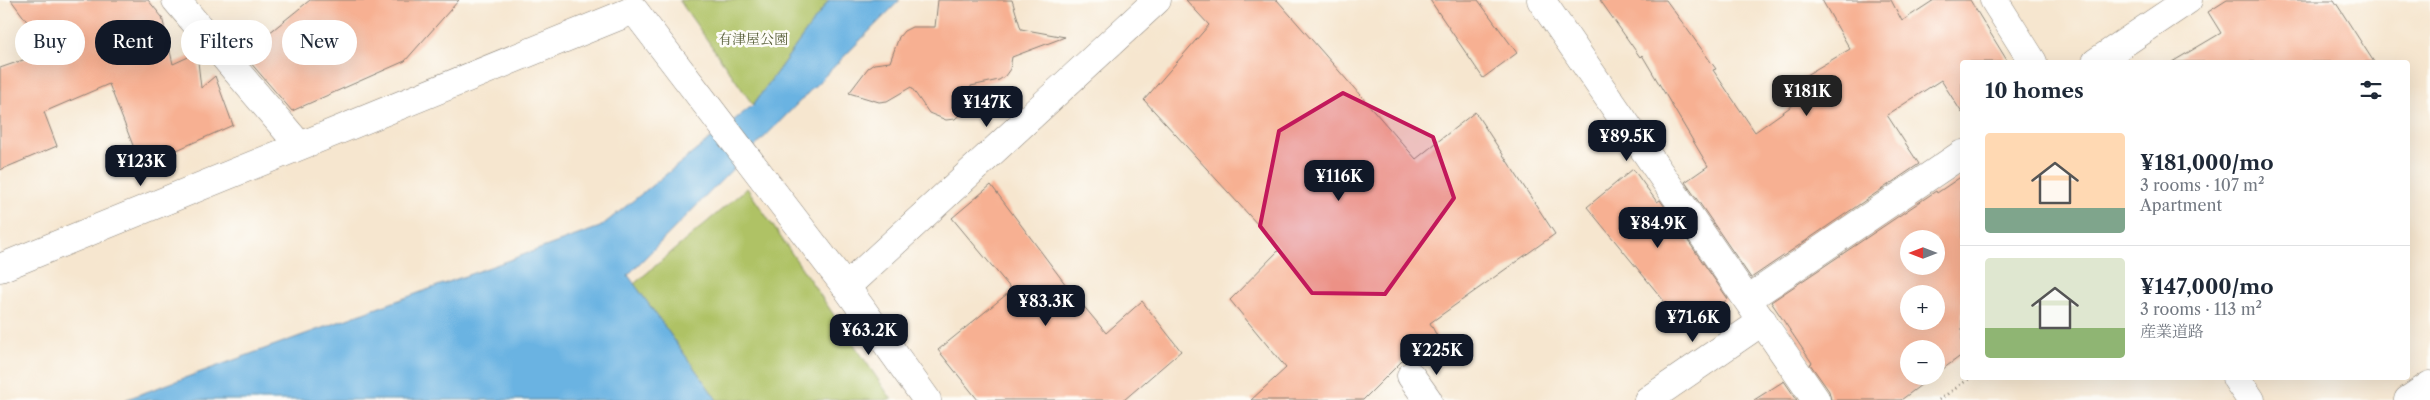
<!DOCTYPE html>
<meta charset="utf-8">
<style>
:root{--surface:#fff;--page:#f6f6f7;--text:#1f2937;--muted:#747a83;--line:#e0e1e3;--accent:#111827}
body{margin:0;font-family:"Libre Caslon Text","Noto Serif JP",serif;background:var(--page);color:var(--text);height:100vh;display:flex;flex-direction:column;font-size:19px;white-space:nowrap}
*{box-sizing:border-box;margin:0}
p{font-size:16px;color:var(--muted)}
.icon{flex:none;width:28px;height:28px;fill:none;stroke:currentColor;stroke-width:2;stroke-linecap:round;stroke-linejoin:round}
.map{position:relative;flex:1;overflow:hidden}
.panel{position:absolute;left:1960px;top:60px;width:450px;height:320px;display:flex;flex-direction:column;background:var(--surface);border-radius:5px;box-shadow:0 5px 20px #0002}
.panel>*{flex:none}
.guide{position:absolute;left:15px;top:20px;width:475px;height:45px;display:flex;gap:10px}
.needle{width:32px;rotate:270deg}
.buttons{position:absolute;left:1900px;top:230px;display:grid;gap:10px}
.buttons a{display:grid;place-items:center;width:45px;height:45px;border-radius:50%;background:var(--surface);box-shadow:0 5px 20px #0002;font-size:25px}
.price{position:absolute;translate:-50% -42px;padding:0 11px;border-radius:10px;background:var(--accent);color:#fff;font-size:16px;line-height:32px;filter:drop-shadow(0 1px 2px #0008)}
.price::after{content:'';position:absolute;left:50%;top:30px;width:15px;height:11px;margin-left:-8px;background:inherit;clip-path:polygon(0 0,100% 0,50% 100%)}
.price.active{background:#222;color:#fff}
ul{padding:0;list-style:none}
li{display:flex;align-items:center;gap:15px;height:125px;padding:0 25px}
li+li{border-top:1px solid var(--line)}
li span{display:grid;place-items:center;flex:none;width:140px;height:100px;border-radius:5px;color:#555}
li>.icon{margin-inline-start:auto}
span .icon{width:60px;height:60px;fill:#fffc;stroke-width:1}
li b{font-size:21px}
h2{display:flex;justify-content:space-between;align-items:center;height:60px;padding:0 25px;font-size:21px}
.chip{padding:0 18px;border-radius:22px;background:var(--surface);box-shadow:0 5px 20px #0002;font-size:18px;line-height:45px}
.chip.active{background:var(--accent);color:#fff}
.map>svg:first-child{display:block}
.green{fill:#afc265;stroke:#666f40}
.water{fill:#6ab3e2;stroke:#43687f}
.building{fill:#f7b092;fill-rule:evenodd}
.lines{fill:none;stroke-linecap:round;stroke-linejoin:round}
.minor-casing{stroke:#898176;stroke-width:29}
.tertiary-casing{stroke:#898176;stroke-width:29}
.path{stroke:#898176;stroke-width:3;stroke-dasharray:1 4;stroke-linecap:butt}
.minor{stroke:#fff;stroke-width:28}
.tertiary{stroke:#fff;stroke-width:28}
.marked{fill:#c2185b;fill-opacity:0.2;stroke:#c2185b;stroke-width:4;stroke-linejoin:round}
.labels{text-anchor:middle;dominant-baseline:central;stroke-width:5;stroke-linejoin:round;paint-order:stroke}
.park-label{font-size:14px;fill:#575e39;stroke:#fdfcf7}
</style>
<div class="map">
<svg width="2430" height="400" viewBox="0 0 2430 400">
<rect width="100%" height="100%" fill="#fdfcf7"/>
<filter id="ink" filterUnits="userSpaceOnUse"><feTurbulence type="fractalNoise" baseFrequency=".02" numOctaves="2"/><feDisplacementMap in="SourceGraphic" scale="10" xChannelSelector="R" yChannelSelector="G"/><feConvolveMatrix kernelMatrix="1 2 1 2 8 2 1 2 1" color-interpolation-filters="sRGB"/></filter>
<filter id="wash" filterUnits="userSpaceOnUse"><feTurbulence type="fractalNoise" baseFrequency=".0096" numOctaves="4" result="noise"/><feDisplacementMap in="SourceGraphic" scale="20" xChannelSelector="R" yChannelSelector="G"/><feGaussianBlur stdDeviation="1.12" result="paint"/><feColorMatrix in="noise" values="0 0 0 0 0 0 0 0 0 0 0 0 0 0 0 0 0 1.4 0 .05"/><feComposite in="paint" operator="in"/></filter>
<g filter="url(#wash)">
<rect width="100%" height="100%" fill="#f6e6cf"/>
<g class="green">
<path d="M679 0H829L753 105Z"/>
<path d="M747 188 892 400H717L634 284Z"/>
</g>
<path class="water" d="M829 0H900L628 275 717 400H124L600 227 753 105Z"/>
<g id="blocks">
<g class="building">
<path d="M11 0H148L162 17 173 64 197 53 201 88 215 76 233 125 141 166 109 84 44 112 57 146 0 170V68L49 51Z"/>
<path d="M310 0H459L405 61 292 111 243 54Z"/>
<path d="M938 0H1012L1021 29 1065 37 1012 57 1010 69 1005 76 999 80 971 86 969 106 955 119 946 120 929 113 911 87 887 101 879 102 849 93 868 68 874 64 890 62 899 37 904 31 912 27H935Z"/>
<path d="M1186 0H1277L1416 159 1475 112 1555 234 1430 323 1437 336 1403 360 1363 400H1251L1286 368 1230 300 1280 249 1144 100 1209 25Z"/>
<path d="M1430 0H1478L1517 53 1483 78Z"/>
<path d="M1600 0H1666L1716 69 1713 70 1755 132 1810 93 1801 78 1850 49 1822 0H1891L1902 21 1934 0H1970L2008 62H1962V113L1941 80 1887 115 1919 164 1751 278 1685 182 1708 166 1642 55 1640 57Z"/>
<path d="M2227 0H2334L2374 62H2172L2221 33 2208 12Z"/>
<path d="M1633 169 1657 202 1660 200 1728 299 1687 329 1587 207Z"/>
<path d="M1962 176V355L1936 374V349H1909V376H1933L1901 400H1831L1829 391 1810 364 1812 363 1771 302 1936 191 1937 193ZM1909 239H1936V266H1909ZM1909 294H1936V321H1909Z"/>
<path d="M991 185 1066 285 1106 333 1142 301 1181 351 1124 400H978L938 350 1012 290 952 218Z"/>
<path d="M1784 381 1797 400H1754Z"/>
</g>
</g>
</g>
<g filter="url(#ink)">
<use href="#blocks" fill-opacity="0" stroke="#898176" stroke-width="1"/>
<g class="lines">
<defs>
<g id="minor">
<path d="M176 0 299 145"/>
<path d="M1541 0 1816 400"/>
<path d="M1994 0 2033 62"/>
<path d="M2096 62 2188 0"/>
<path d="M846 287 1157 0"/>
<path d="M1748 299 1962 154"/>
<path d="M1411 376 1428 400"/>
<path d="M2236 378 2251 400"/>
<path d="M1648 400 1763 321"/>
</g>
<g id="tertiary">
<path d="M0 268 634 10 846 287 927 400"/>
<path d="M2408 400 2430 385"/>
</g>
</defs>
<use href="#minor" class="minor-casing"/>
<use href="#tertiary" class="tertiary-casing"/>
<path class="path" d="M1939 400 1970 378"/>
<use href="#minor" class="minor"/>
<use href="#tertiary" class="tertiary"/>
</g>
</g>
<path class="marked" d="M1343 93 1433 137 1454 198 1385 294 1312 293 1260 226 1279 131Z"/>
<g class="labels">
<g class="park-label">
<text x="753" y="39">有津屋公園</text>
</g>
</g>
</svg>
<div class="buttons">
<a><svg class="needle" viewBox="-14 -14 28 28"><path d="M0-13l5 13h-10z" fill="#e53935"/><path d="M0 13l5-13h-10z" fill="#747a83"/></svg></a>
<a>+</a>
<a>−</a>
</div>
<b class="price active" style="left:1807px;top:117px">¥181K</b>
<b class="price" style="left:987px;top:128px">¥147K</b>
<b class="price" style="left:1627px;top:162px">¥89.5K</b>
<b class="price" style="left:141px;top:187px">¥123K</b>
<b class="price" style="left:1339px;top:202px">¥116K</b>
<b class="price" style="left:1658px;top:249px">¥84.9K</b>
<b class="price" style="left:1046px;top:327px">¥83.3K</b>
<b class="price" style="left:1693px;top:343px">¥71.6K</b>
<b class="price" style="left:869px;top:356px">¥63.2K</b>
<b class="price" style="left:1437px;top:376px">¥225K</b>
<div class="guide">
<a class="chip">Buy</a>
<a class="chip active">Rent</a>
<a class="chip">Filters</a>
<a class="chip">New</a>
</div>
<section class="panel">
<h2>10 homes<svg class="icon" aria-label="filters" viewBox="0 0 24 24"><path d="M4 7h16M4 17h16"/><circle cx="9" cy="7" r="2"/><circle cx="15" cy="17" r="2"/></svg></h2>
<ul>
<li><span style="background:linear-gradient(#ffd9b3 75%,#7fa58c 0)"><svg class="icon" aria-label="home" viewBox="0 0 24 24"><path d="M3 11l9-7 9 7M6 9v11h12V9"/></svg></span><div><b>¥181,000/mo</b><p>3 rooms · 107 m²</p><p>Apartment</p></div></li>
<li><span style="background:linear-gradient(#dfe7d0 70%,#8fb573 0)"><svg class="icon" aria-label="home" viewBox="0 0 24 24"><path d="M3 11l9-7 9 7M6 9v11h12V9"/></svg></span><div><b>¥147,000/mo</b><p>3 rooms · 113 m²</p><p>産業道路</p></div></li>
</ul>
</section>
</div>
